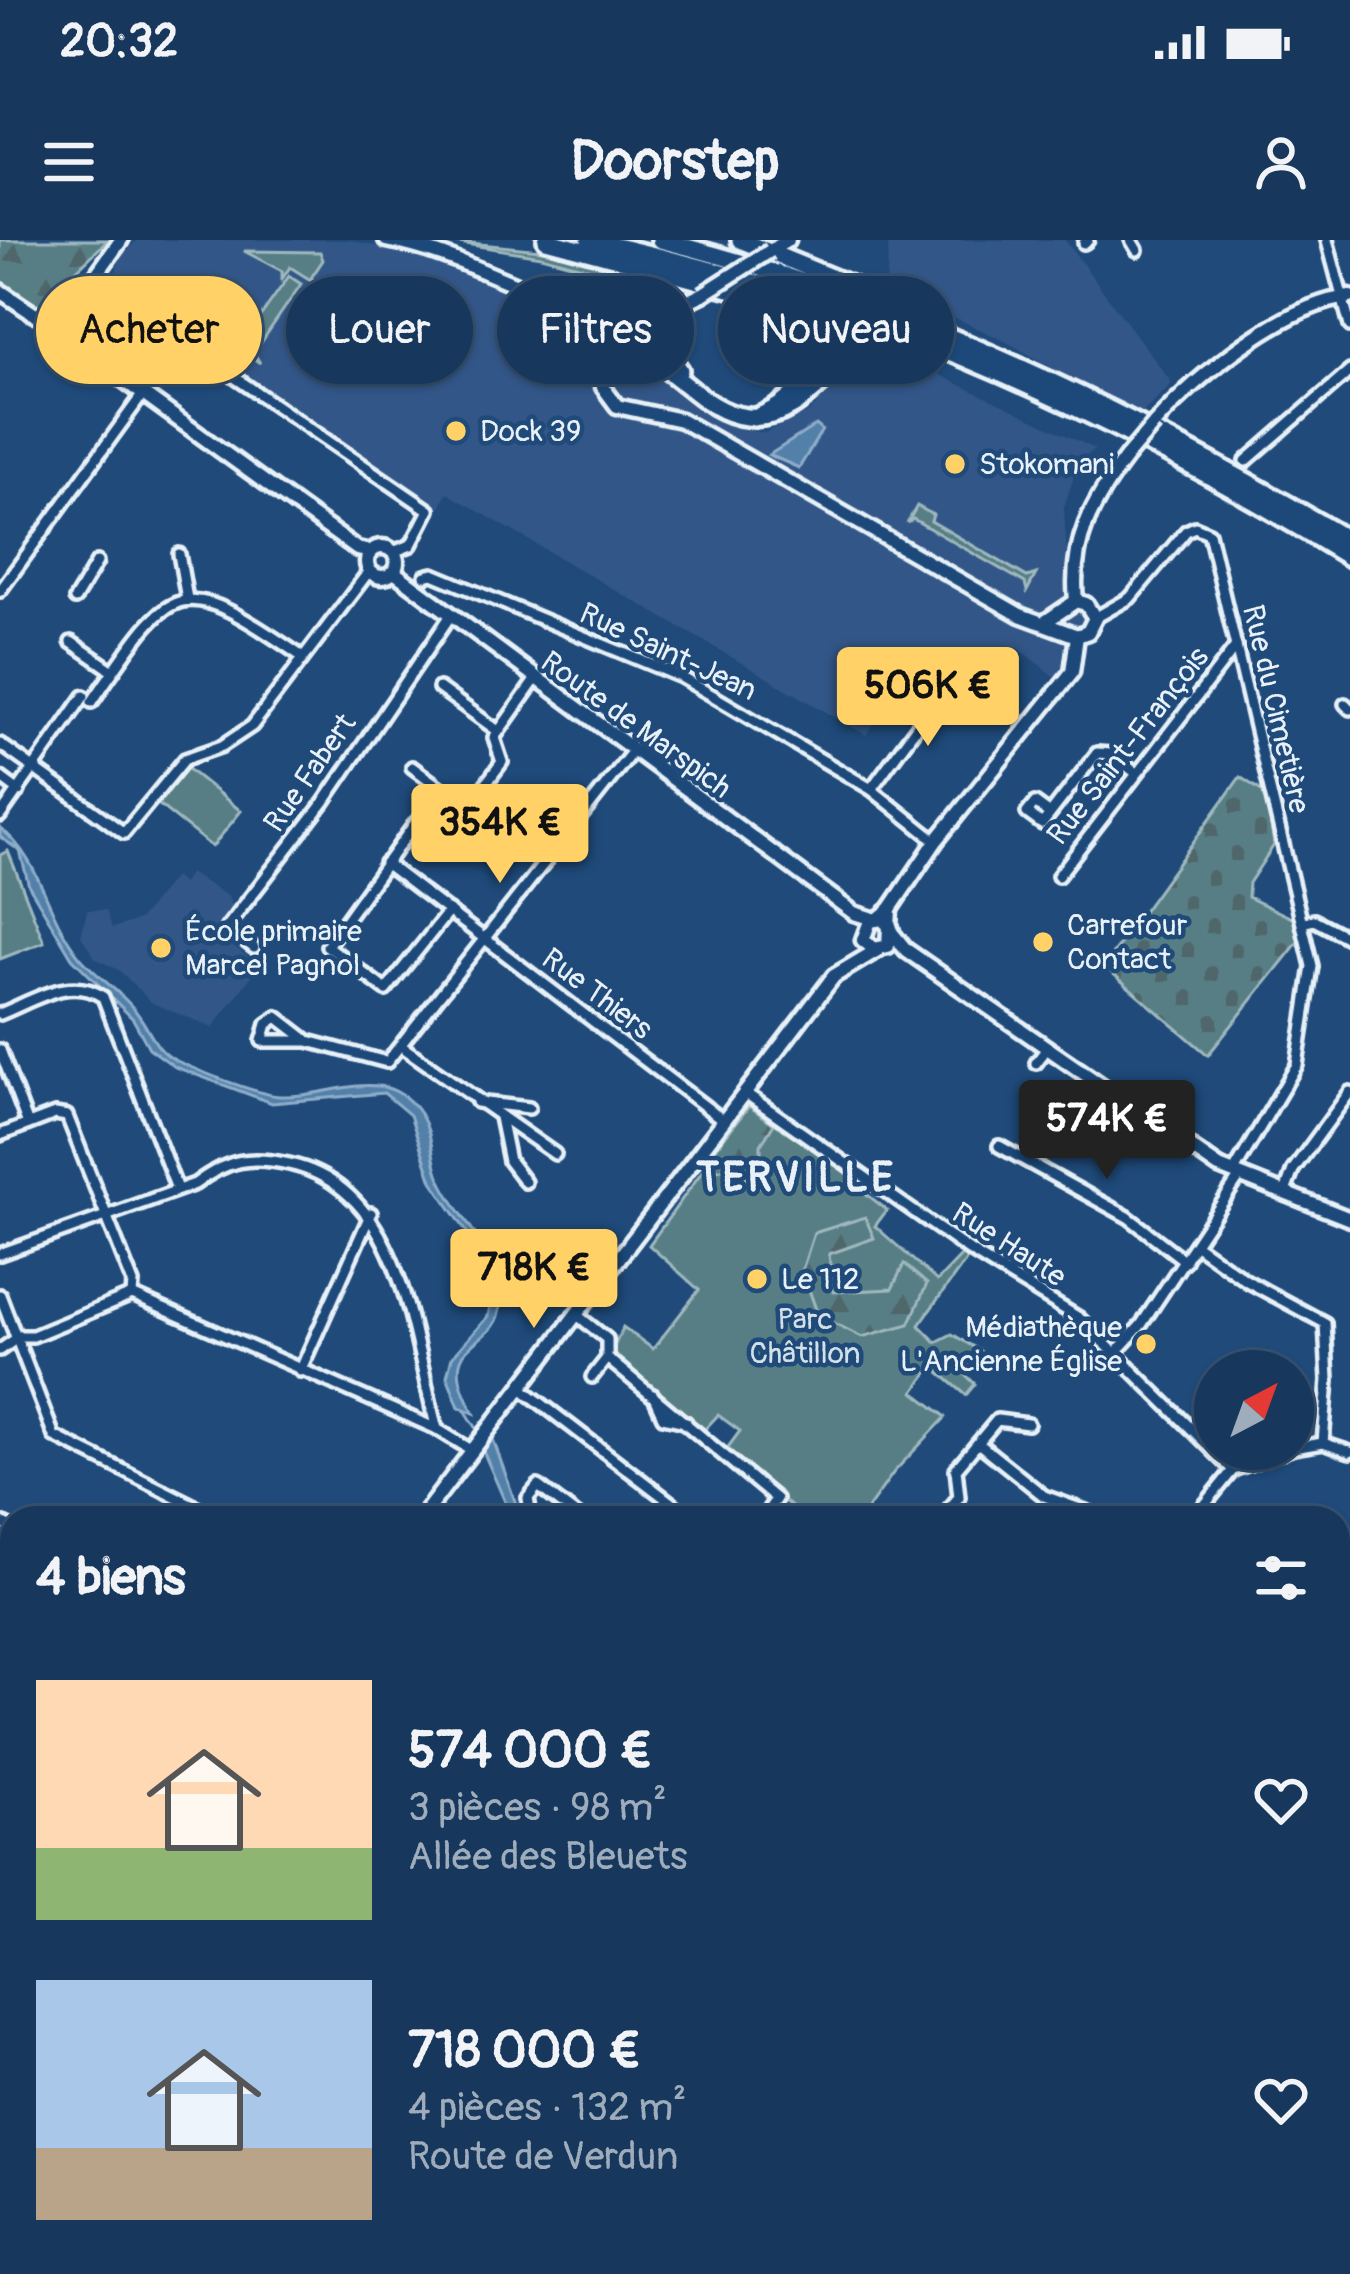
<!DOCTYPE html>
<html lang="fr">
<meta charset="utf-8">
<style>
:root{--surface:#17385c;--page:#203f62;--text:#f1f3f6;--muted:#9eacbb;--line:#365272;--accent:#ffd166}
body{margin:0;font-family:Pangolin,sans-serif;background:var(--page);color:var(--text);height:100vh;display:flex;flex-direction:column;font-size:45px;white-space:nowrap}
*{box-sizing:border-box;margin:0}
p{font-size:39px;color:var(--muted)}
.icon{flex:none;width:66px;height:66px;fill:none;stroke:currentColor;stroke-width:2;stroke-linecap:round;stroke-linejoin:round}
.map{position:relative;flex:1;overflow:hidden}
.panel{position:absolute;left:0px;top:1266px;width:1350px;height:768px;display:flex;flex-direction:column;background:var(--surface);border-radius:36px 36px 0 0;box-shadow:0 3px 9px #0004,0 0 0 3px var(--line)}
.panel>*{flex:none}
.hud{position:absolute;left:36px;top:36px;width:1278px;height:108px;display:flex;gap:24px}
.needle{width:78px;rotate:41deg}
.fabs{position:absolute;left:1194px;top:1110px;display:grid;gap:24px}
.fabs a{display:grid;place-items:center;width:120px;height:120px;border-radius:50%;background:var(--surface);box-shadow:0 3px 9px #0004,0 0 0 3px var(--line);font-size:60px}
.price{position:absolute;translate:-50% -102px;padding:0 27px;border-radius:12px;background:var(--accent);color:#111;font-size:39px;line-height:78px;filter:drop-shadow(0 3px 6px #0008)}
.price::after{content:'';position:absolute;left:50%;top:72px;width:36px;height:27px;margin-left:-18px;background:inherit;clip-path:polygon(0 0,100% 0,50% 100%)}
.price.selected{background:#222;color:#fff}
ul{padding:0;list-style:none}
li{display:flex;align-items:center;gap:36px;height:300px;padding:0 36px}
li span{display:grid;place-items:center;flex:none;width:336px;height:240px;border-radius:0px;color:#555}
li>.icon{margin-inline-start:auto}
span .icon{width:144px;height:144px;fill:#fffc;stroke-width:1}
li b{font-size:51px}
h2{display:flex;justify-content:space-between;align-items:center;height:144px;padding:0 36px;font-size:51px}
.chip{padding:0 42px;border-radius:54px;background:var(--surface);box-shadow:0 3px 9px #0004,0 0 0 3px var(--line);font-size:42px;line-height:108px}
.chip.selected{background:var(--accent);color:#111}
.status{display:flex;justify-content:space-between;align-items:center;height:84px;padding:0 60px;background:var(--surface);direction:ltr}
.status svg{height:33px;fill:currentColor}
header{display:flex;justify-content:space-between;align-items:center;height:156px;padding:0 36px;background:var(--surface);font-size:54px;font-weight:700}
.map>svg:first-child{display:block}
.built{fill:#305787}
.green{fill:#567e84;stroke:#9fb8be;stroke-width:3}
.forest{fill:url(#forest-firs);stroke:#9fb8be;stroke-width:3}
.cemetery{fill:url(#cemetery-stones);stroke:#9fb8be;stroke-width:3}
.water{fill:#5280a9;stroke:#8eadc9;stroke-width:3}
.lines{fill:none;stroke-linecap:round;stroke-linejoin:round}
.stream{stroke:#8eadc9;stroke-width:3}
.street-casing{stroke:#e8f1f8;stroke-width:18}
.secondary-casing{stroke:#e8f1f8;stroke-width:21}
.highway-casing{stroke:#e8f1f8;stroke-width:24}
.street{stroke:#1f4a7a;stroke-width:9}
.secondary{stroke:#1f4a7a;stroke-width:12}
.highway{stroke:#1f4a7a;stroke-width:15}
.secondary-bridge-casing{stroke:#e8f1f8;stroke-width:21;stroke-linecap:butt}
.secondary-bridge{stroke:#1f4a7a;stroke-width:12}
.poi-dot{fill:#ffd166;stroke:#1f4a7a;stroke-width:4.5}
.labels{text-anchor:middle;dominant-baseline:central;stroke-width:9;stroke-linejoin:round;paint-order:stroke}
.poi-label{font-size:30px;fill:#e8f1f8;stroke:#1f4a7a;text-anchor:start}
.street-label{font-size:30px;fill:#e8f1f8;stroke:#1f4a7a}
.park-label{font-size:30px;fill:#d2e0e7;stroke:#1f4a7a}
.district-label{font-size:42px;font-weight:bold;letter-spacing:3px;fill:#e8f1f8;stroke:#1f4a7a}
</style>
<div class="status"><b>20:32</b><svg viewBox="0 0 49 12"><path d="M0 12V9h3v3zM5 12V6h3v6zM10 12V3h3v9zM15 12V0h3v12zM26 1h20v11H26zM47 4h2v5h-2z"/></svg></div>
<header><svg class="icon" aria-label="menu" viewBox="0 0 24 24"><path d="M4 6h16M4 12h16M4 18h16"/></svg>Doorstep<svg class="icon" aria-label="person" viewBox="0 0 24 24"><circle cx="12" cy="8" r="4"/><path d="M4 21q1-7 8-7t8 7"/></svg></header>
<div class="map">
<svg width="1350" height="2034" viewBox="0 0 1350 2034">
<defs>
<pattern id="forest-firs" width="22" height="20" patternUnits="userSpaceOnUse" patternTransform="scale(3)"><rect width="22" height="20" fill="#567e84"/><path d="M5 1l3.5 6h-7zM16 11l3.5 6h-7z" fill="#4f666a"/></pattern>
<pattern id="cemetery-stones" width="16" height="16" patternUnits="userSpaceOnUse" patternTransform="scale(3)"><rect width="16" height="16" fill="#567e84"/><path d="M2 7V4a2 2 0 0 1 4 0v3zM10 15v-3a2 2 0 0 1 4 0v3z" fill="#4f666a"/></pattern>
</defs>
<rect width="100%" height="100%" fill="#1f4a7a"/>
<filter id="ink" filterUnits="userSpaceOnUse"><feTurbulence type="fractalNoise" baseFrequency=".00833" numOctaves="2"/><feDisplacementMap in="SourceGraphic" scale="24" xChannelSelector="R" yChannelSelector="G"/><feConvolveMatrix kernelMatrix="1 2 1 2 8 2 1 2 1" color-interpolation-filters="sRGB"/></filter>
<g filter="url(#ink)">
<g class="built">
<path d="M137 0H351L464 27 595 83 602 93 605 122 618 132 656 129 717 182 764 193 809 172 858 124 885 109 1095 209 1078 224 1064 267 1067 318 1087 379 1073 418 1056 438 1018 408 983 450 961 434 954 443 921 419 866 495 447 253 439 270 209 111 177 107 147 144 92 104 121 73 111 44 121 17Z"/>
<path d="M889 0H1065L1172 143 1139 176 1005 101 886 46Z"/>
<path d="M189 633 228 656 232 668 222 697 259 726 213 788 152 763 120 731 95 718 81 696 87 670H106L112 688 139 680 174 637 183 644Z"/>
<path d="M1350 1432V1580L1338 1568V1444Z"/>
</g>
<g class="green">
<path d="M440 0 551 11 683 45 676 52 541 16Z"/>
<path d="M244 11 320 12 323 20 311 38 333 54 290 27 282 39V31Z"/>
<path d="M289 36 301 44 254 113 260 123 238 108Z"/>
<path d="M789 63 830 77 858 98 819 135 815 134C821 104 811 84 789 63Z"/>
<path d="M917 266 933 275 931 281 1027 337 1036 334 1027 351 1025 343 913 279 907 283Z"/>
<path d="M187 528 241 571 212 607 158 564Z"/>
<path d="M8 611 44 702 0 719V615Z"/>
<path d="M749 866 863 943 860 949 887 970 875 986 937 1041 962 1015 967 1019 919 1085 936 1102 952 1094 980 1111 964 1133 975 1144 966 1155 932 1126 914 1152 946 1177 894 1232 861 1278H806L723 1214 740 1191 718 1175 705 1189 619 1125 613 1109 623 1087 653 1109 699 1050 649 1005Z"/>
</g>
<g class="forest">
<path d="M0 0H108L39 66 0 42Z"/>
<path d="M749 866 774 884 761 905V947L731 927 717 930 705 922Z"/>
<path d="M865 977 874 998 829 1014 833 1052 892 1049 904 1024 927 1044 909 1084 862 1097 818 1075 802 1030 814 993Z"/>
<path d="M12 1841V2022H1323L1311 2034H0V1858Z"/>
<path d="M1338 1845 1350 1855V1995L1338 2007Z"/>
</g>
<path class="cemetery" d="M1240 537 1266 554 1274 605 1249 643 1248 657 1294 679 1302 697 1208 815 1104 726Z"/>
<g class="water">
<path d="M816 185 822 190 799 228 769 215Z"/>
<path d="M0 588C41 619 46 675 79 716 96 737 121 751 137 773 151 791 154 810 177 821 198 831 259 855 280 856 332 859 385 820 421 875 433 894 431 916 439 936 457 979 502 1012 500 1065 498 1112 430 1094 474 1173L459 1167 447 1136 452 1117 488 1076 492 1056 475 1004 432 941 410 875 384 853 272 863 175 827 149 808 133 779 72 718 29 646 20 611 0 597Z"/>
<path d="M493 1199 521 1278H512L483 1211Z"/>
</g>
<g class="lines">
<path class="stream" d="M465 1170 479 1192"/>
<defs>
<g id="street">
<path d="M1131 0 1137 10"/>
<path d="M1327 0 1350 86"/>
<path d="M1084 3 1088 0"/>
<path d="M178 111 205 117 429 270 411 305 393 312"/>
<path d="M1246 221 1350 131"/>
<path d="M179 314 187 359"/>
<path d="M425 336 433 334 681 437 871 549 936 601"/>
<path d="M0 351 143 154"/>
<path d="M75 359 97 322"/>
<path d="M1095 378 1130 358 1186 291 1195 287 1209 293 1312 726 1297 825 1233 933"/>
<path d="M71 402 113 431"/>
<path d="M439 448 498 491"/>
<path d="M92 462C174 343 175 329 301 416"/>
<path d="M1345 464 1350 469"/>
<path d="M0 504 124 593 185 519 222 506 252 486 370 330"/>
<path d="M412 527 492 586"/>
<path d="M0 537 19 551"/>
<path d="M871 549 949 443"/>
<path d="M468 568 502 522 494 498 535 440"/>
<path d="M1050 574 1035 563 1027 573 1042 584 1050 574 1097 513 1111 514 1136 533"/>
<path d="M0 576 84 456"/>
<path d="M416 582 327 706 386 750 449 671"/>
<path d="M385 623 723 880"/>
<path d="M1058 636 1236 406"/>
<path d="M1305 682 1314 680 1350 699"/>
<path d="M254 708 227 687 324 562 449 378"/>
<path d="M0 774C35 760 70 735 103 757L177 949"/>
<path d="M308 801 277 777 267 784 262 801H308L387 822 632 512"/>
<path d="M404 808 555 914"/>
<path d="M0 810 28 884"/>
<path d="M1036 823 1048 807"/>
<path d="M744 852 970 1011 1079 1078 1233 1230"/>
<path d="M477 862 529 868"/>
<path d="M500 877 509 921 525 942"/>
<path d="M0 895 55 874 67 876 133 1043 132 1055"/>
<path d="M999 906 1128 977 1185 1021"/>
<path d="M1285 952 1293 930 1350 852"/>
<path d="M1196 1005 1247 1041 1325 1083 1328 1140 1323 1203"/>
<path d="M0 1014 195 944C227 920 249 915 289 924 403 949 411 1094 437 1189"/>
<path d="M0 1055 54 1196 219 1278"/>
<path d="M132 1055 437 1189 473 1211"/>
<path d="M577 1075 607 1099V1118"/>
<path d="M20 1096H33L132 1055"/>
<path d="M0 1110 20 1096"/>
<path d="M1116 1112 1141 1085 1240 936"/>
<path d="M300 1131 371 973"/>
<path d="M592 1137 607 1118 776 1259 769 1269"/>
<path d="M521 1148 691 1278"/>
<path d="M653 1155 663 1177 686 1182"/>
<path d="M978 1203 1044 1256 1105 1278"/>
<path d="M1293 1208 1323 1203 1350 1212"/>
<path d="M531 1278 528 1258 538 1246 580 1278"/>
<path d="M941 1278 959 1257 956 1229 997 1180 1028 1184"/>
<path d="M1194 1278 1233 1230 1291 1209"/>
<path d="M0 1282 12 1288"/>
<path d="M0 1355 12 1363"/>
<path d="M1338 1761 1350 1750"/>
<path d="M1338 1782 1350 1788"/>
</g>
<g id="secondary">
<path d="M386 0C500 19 590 113 703 54"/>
<path d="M770 11 788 0"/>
<path d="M0 51 34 74 75 82"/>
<path d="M83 54 106 59 110 71 102 87 81 88 72 69 121 0"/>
<path d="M589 75 612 100"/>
<path d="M86 90 102 123 114 133 357 309 371 312"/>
<path d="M614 106 603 147 617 166 681 180 1020 375 1077 396"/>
<path d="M604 141 657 106 659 89 645 72"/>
<path d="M1154 184C1196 137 1286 63 1350 57"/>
<circle cx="382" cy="322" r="15"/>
<path d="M394 332 854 673 873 679"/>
<path d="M1076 361C1070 302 1092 262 1127 216"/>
<path d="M1076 361 1086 364 1095 378 1088 392 1077 396"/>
<path d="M1045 382 1076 361"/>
<path d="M890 669 888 706 874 709 863 700 870 681 882 679 891 688"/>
<path d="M878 679 890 669 936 601 1072 432 1077 396"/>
<path d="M893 694 906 710 1219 927 1350 979"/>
<path d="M421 1278 834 736 879 709"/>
<path d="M0 1602 12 1613"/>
<path d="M0 1784 12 1768"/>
</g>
<g id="highway">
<path d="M546 0 744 53 785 71 808 101C811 144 792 163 754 178"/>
<path d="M589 0C859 57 1115 173 1350 318"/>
<path d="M660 0C904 61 1134 172 1350 301"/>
<path d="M740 0 887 60"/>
<path d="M659 100 680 130"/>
<path d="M644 117C681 132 705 173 747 177 821 185 838 80 913 106"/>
</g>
</defs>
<use href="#street" class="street-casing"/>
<use href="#secondary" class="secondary-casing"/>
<use href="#highway" class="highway-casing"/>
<use href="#street" class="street"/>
<use href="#secondary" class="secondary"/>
<use href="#highway" class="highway"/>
<defs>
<g id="secondary-bridge">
<path d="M703 54 770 11"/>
<path d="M1127 216 1154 184"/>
</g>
</defs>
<use href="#secondary-bridge" class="secondary-bridge-casing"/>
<use href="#secondary-bridge" class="secondary-bridge"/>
</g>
</g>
<g class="poi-dot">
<circle cx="456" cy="191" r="12"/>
<circle cx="955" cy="224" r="12"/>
<circle cx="1043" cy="702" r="12"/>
<circle cx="161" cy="708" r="12"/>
<circle cx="757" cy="1039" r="12"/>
<circle cx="1146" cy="1104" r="12"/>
</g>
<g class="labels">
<g class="poi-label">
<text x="480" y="191">Dock 39</text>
<text x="979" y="224">Stokomani</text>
<text x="1067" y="685">Carrefour<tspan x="1067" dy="34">Contact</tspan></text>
<text x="185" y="691">École primaire<tspan x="185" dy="34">Marcel Pagnol</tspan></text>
<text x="781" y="1039">Le 112</text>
<text x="1122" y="1087" text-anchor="end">Médiathèque<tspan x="1122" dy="34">L'Ancienne Église</tspan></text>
</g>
<g class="street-label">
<text transform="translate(668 412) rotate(25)">Rue Saint-Jean</text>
<text transform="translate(1276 469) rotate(77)">Rue du Cimetière</text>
<text transform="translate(636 485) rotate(36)">Route de Marspich</text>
<text transform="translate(1128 506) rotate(-52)">Rue Saint-François</text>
<text transform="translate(310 533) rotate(-55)">Rue Fabert</text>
<text transform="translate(597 754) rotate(37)">Rue Thiers</text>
<text transform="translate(1009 1005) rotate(33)">Rue Haute</text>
</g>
<g class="park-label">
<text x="805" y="1079">Parc<tspan x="805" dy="34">Châtillon</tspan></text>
</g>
<g class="district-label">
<text x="796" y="938">TERVILLE</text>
</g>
</g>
</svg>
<div class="fabs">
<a><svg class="needle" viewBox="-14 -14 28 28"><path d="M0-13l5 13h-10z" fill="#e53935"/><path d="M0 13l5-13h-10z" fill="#9eacbb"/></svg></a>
</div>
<b class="price" style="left:928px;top:509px">506K €</b>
<b class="price" style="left:500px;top:646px">354K €</b>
<b class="price selected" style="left:1107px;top:942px">574K €</b>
<b class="price" style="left:534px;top:1091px">718K €</b>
<div class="hud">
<a class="chip selected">Acheter</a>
<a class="chip">Louer</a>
<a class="chip">Filtres</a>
<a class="chip">Nouveau</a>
</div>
<section class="panel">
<h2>4 biens<svg class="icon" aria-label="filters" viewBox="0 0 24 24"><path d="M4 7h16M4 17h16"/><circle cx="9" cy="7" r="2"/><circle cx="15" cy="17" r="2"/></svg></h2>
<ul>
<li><span style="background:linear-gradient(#ffd9b3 70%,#8fb573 0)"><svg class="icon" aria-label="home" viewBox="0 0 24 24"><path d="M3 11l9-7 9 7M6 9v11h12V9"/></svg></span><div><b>574 000 €</b><p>3 pièces · 98 m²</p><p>Allée des Bleuets</p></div><svg class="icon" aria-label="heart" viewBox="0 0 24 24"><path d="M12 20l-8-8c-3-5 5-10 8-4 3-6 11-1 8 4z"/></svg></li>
<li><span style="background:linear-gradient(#a9c7e8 70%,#b9a48a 0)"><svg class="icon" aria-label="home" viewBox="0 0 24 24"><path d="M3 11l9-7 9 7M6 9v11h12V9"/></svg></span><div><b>718 000 €</b><p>4 pièces · 132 m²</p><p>Route de Verdun</p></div><svg class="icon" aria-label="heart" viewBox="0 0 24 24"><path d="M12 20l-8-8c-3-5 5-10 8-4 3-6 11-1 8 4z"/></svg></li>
</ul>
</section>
</div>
